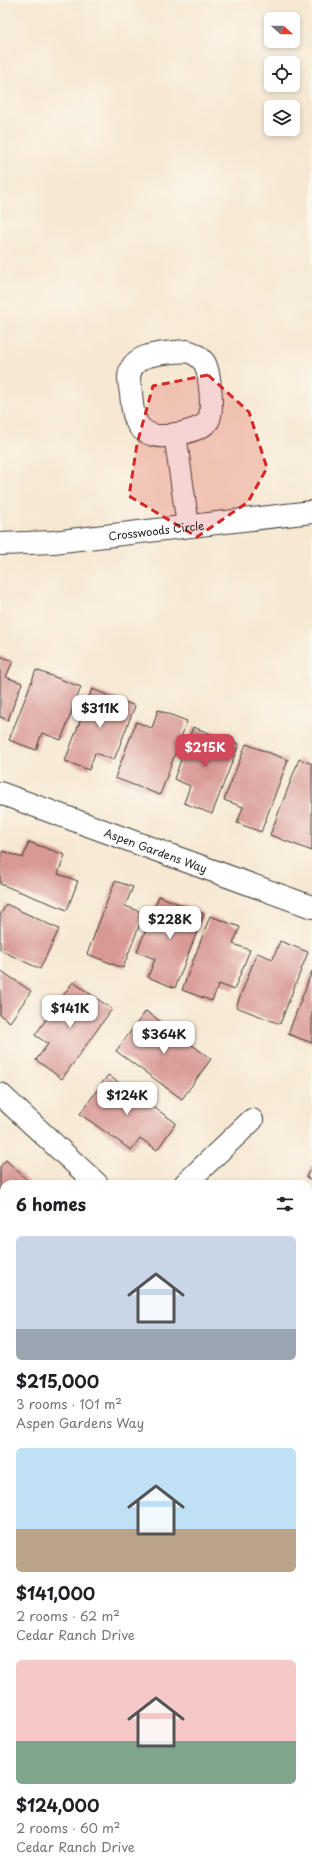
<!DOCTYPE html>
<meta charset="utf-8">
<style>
:root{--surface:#fff;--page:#f2f2f2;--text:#202124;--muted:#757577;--accent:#d1495b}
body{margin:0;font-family:"Playpen Sans",sans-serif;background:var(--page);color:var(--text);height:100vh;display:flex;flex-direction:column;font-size:15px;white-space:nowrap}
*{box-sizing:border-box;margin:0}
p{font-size:13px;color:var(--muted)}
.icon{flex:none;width:22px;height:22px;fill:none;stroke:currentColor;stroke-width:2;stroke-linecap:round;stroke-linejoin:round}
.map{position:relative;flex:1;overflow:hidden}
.sheet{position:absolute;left:0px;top:1180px;width:312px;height:692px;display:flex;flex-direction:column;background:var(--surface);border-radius:12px 12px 0 0;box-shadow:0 2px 6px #0003}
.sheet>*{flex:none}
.needle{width:26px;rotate:111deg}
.fabs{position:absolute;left:264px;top:12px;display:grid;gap:8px}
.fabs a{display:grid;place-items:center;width:36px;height:36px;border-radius:6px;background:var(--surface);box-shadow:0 2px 6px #0003;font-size:20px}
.price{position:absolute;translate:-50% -34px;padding:0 9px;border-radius:8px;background:#fff;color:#222;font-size:13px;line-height:26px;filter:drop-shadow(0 1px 2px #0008)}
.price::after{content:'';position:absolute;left:50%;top:24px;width:12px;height:9px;margin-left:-6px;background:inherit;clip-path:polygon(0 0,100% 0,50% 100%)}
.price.active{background:var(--accent);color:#fff}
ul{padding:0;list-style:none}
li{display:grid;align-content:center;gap:8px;height:212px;padding:0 16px}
li span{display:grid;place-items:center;height:124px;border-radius:6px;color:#555}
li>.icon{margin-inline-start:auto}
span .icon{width:72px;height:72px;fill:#fffc;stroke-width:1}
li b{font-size:17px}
h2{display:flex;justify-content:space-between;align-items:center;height:48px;padding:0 16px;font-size:17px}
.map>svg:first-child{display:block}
.building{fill:#d89894}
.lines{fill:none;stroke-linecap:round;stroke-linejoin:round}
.minor-casing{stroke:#3d3b37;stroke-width:24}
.minor{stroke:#fff;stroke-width:22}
.marked{fill:#d62828;fill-opacity:0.2;stroke:#d62828;stroke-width:3;stroke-dasharray:8 5;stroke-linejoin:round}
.labels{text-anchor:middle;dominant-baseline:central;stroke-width:3;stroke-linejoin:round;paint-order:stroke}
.street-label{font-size:11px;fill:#1c1c1c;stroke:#fbf7ec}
</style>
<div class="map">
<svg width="312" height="1872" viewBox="0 0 312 1872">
<rect width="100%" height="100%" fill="#fbf7ec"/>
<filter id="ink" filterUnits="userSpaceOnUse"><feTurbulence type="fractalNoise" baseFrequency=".025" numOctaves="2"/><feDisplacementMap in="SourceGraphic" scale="8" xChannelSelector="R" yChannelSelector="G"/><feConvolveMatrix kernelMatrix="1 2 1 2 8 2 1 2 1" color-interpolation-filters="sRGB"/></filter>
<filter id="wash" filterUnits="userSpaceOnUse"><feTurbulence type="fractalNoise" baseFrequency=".012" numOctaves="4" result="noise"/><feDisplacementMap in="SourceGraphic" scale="16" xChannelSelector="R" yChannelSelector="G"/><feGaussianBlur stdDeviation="0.9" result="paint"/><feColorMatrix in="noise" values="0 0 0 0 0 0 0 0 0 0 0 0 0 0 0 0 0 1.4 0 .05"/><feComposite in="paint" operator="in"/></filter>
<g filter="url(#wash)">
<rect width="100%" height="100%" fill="#f6e8d2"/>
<g id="blocks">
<g class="building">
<path d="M0 656 13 661 6 677 22 683 8 720 0 717Z"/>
<path d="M36 670 81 687 61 740 42 733 36 750 9 740Z"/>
<path d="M92 689 135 706 114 760 95 753 89 770 65 761Z"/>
<path d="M158 710 187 721 160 795 115 778 136 722 152 728Z"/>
<path d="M193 727 239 744 212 814 184 803 190 786 174 779Z"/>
<path d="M246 744 288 760 261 832 237 823 243 807 224 800Z"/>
<path d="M299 759 312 764V851L270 835Z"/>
<path d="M29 842 65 855 58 874 78 881 67 910 0 884V859L3 851 23 858Z"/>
<path d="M115 881 133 887 125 906 144 913 123 968 87 954Z"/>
<path d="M159 896 204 914 175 988 148 977 155 959 137 952Z"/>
<path d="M6 904 59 929 40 969 0 950V916Z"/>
<path d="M210 916 240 927 233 944 250 950 234 990 219 984 212 1001 182 990Z"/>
<path d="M280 941 308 952 280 1024 236 1007 257 953 273 959Z"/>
<path d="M0 970 31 991 10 1022 0 1015Z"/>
<path d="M312 971V1043L288 1034Z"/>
<path d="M73 982 112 1009 62 1079 36 1060 48 1044 35 1035Z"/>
<path d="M146 1011 211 1059 182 1099 116 1051Z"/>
<path d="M108 1075 176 1123 157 1150 140 1138 131 1150 80 1114Z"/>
<path d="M6 1160 31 1184H4V1235L0 1240V1167Z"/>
<path d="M312 1166V1181L306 1177Z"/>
<path d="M308 1205 312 1210V1270L308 1273Z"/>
<path d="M4 1251V1266L0 1262V1255Z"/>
<path d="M312 1305V1356L308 1351V1308Z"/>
<path d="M312 1537V1571L308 1573V1540Z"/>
<path d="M312 1582V1637L308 1639V1584Z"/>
<path d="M312 1654V1690L308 1677V1655Z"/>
</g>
</g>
</g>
<g filter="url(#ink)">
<use href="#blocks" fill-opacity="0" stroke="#3d3b37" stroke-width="1"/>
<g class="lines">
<defs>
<g id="minor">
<path d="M187 351C194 353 199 356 204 362 210 371 214 413 208 421 201 431 164 439 153 435 146 433 140 429 137 423 132 414 132 403 131 393 130 388 129 383 129 378 130 351 168 353 187 351Z"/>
<path d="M175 434 188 526"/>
<path id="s1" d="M0 544 53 542 312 512"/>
<path id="s2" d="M0 793 312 907"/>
<path d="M0 1094 97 1184"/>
<path d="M185 1184 252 1120"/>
<path d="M0 1355 4 1360"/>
<path d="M0 1402 4 1407"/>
<path d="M308 1427 312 1432"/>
<path d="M308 1797H312"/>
<path d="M308 1836V1850"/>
<path d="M187 1868 190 1872"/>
<path d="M127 1872 135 1868"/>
<path d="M300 1872 302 1868"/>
</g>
</defs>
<use href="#minor" class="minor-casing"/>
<use href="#minor" class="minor"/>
</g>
</g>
<path class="marked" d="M208 375 249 412 267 468 248 502 197 537 129 496 137 444 153 386Z"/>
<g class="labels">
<g class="street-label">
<text stroke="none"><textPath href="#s1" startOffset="157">Crosswoods Circle</textPath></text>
<text stroke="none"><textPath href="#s2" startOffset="166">Aspen Gardens Way</textPath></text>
</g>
</g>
</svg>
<div class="fabs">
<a><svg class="needle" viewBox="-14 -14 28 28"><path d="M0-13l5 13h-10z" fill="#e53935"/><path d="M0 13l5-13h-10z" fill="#757577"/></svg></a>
<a><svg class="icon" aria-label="locate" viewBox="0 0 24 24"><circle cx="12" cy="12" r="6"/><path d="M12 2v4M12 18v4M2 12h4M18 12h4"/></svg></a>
<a><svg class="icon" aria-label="layers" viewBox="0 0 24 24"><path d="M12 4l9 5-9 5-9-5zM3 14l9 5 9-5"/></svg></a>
</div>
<b class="price" style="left:100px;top:729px">$311K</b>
<b class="price active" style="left:205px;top:768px">$215K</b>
<b class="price" style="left:170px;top:940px">$228K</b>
<b class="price" style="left:70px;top:1029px">$141K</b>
<b class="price" style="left:164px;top:1055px">$364K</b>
<b class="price" style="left:127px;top:1116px">$124K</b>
<section class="sheet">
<h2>6 homes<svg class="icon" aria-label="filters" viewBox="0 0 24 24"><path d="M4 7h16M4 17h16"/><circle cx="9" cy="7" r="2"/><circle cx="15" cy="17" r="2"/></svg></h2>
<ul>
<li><span style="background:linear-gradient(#c9d6e8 75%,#9aa5b1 0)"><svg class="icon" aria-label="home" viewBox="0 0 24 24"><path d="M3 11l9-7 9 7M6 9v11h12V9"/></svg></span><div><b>$215,000</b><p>3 rooms · 101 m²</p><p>Aspen Gardens Way</p></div></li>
<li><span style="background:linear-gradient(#bfe0f5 65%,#b9a48a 0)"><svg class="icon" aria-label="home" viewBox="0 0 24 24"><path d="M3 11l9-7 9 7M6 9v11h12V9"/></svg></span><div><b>$141,000</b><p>2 rooms · 62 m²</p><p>Cedar Ranch Drive</p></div></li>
<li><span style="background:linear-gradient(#f6c9c9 65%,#7fa58c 0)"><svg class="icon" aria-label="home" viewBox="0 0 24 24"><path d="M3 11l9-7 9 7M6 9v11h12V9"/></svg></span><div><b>$124,000</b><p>2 rooms · 60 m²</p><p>Cedar Ranch Drive</p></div></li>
</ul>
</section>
</div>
